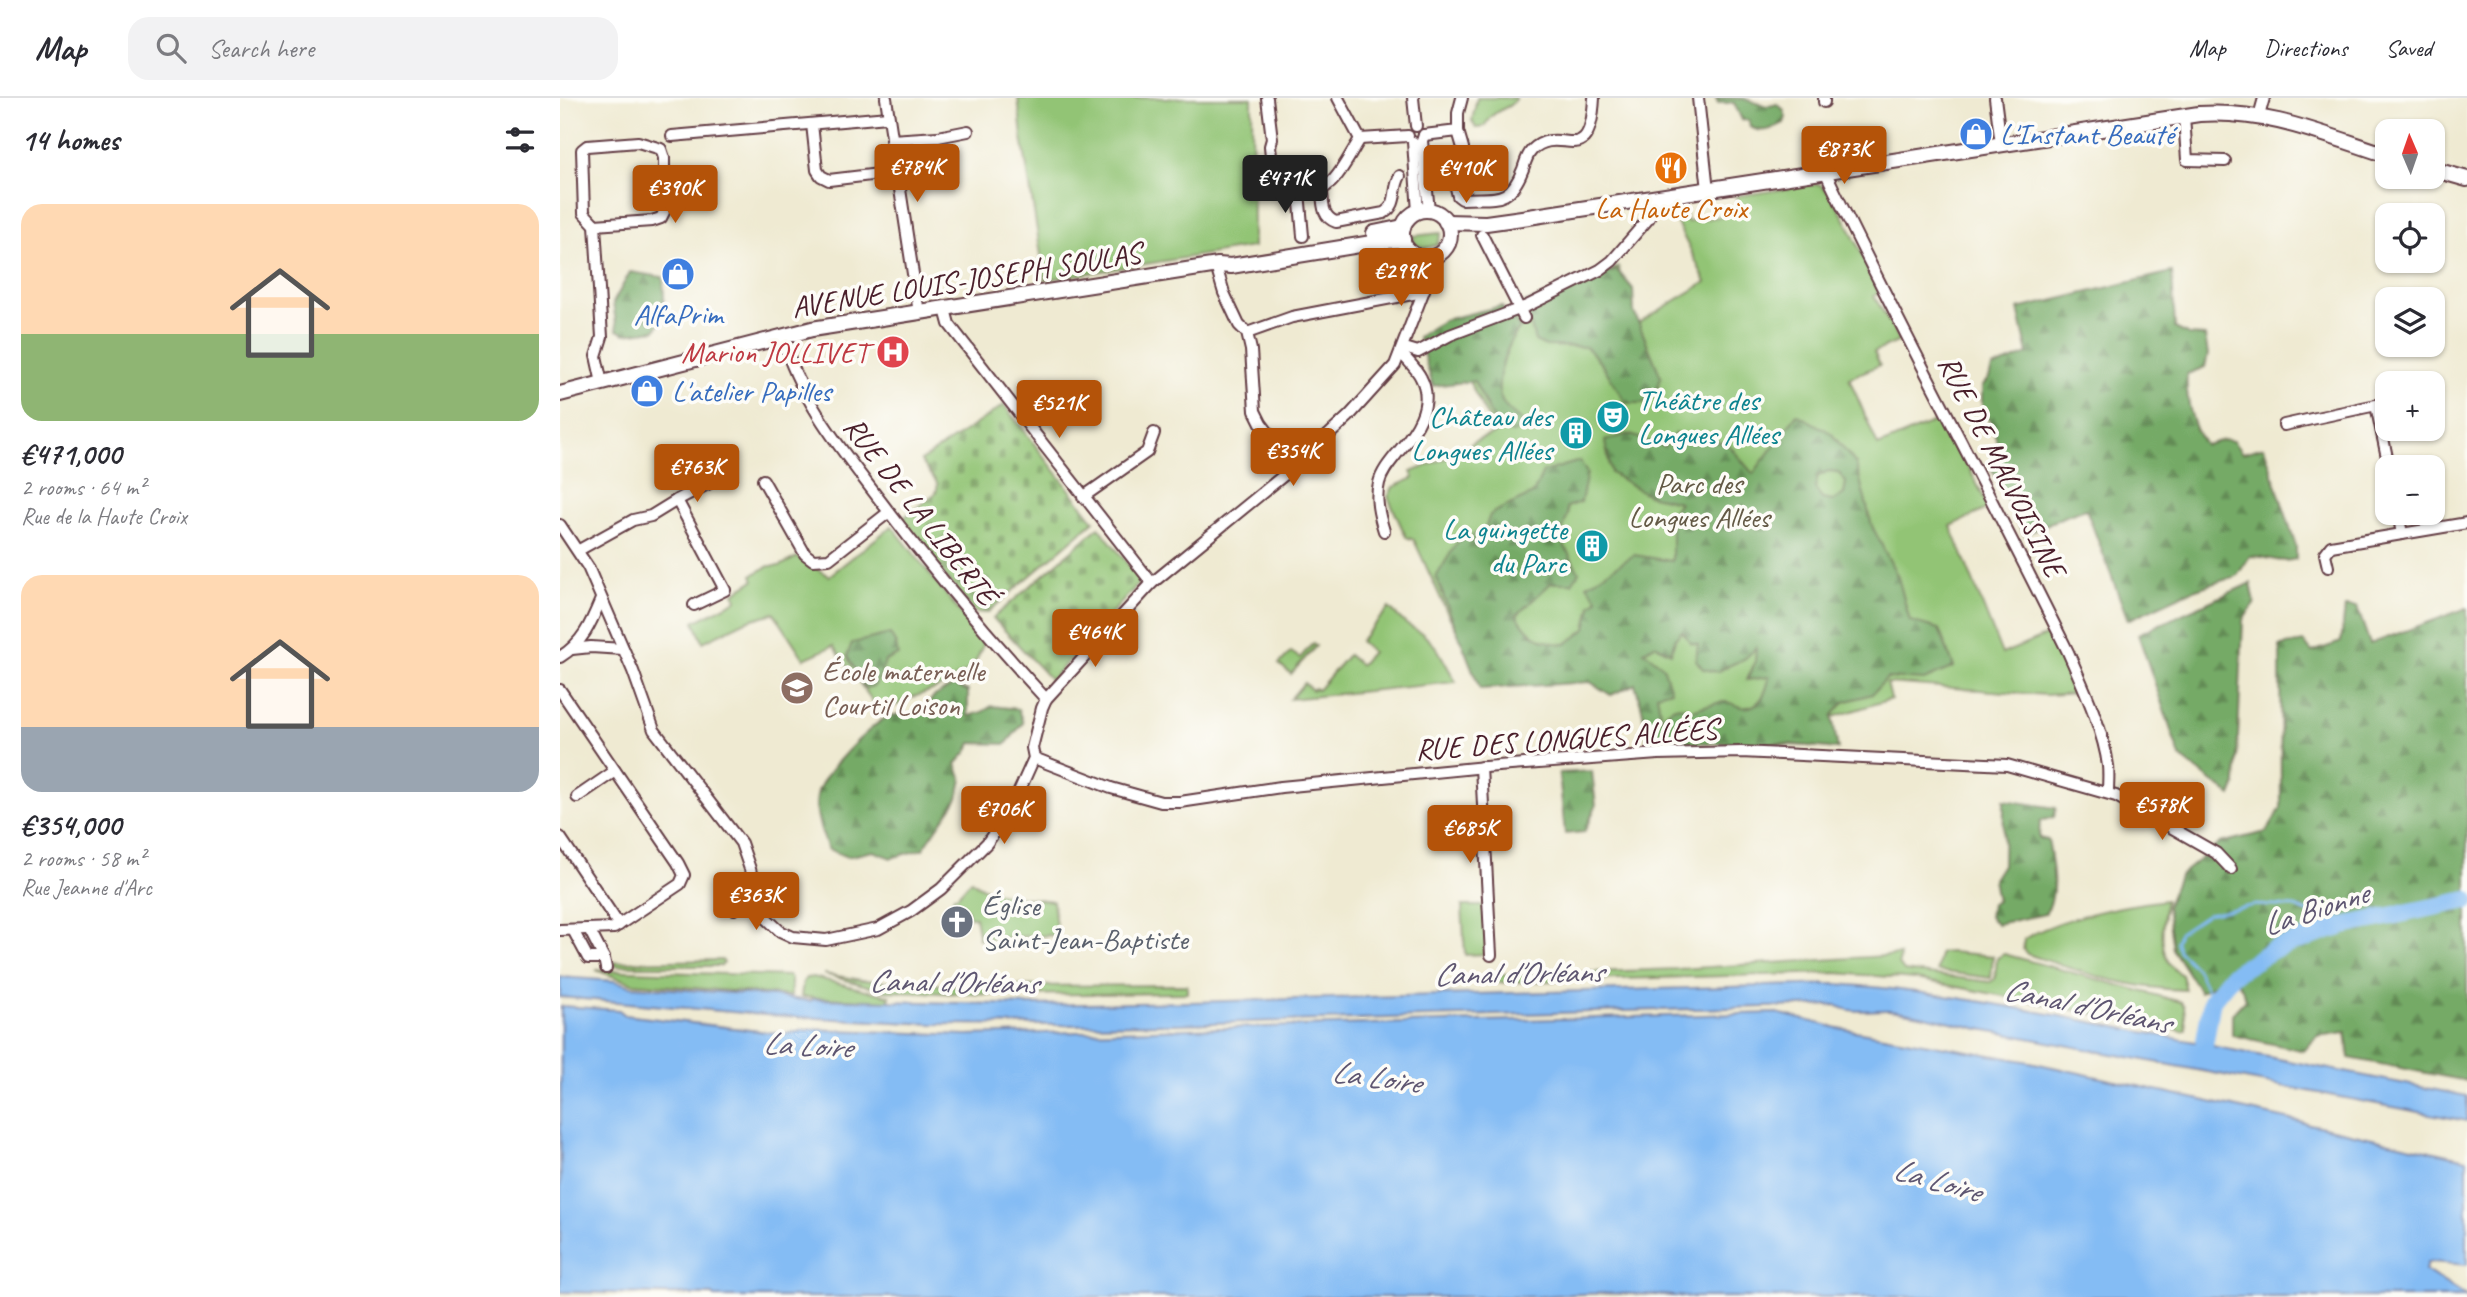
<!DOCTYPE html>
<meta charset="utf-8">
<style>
:root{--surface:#fff;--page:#f2f2f3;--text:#2b2b33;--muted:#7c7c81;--line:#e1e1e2;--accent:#b45309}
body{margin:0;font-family:Caveat,sans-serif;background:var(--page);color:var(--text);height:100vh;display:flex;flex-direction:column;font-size:26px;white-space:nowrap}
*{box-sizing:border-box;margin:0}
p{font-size:23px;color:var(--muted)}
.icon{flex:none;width:38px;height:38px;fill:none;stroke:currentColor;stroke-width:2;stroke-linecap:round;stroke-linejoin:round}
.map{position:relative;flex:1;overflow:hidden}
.sheet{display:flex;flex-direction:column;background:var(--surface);width:560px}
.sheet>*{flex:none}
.needle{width:46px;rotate:358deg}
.controls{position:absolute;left:1815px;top:21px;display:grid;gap:14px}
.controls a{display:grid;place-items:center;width:70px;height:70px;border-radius:14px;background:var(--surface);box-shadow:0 2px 5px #0004;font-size:35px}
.price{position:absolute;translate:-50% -60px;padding:0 16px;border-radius:7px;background:var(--accent);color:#fff;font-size:23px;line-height:46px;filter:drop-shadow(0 2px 4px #0008)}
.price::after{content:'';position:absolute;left:50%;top:42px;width:21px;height:16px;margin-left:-10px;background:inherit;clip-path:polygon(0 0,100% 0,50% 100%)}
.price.on{background:#222;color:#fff}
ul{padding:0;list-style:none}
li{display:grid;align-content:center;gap:14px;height:371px;padding:0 21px}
li span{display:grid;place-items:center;height:217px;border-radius:21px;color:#555}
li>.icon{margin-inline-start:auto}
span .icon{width:126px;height:126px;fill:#fffc;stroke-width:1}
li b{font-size:30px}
h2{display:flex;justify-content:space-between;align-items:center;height:84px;padding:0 21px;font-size:30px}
header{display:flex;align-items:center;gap:42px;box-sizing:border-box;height:98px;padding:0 35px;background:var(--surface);border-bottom:2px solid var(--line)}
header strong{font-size:33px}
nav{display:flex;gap:38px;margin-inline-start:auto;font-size:24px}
.search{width:490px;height:63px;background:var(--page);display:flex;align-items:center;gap:18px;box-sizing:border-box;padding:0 24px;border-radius:21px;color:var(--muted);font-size:26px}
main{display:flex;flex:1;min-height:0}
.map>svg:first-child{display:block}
.green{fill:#92c475;stroke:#6e7250;stroke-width:2}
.forest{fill:url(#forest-firs);stroke:#606448;stroke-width:2;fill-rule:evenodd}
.cemetery{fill:url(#cemetery-stones);stroke:#6e7250;stroke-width:2}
.water{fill:#84bcf4;stroke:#676e90;stroke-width:2}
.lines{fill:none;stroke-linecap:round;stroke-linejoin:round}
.stream{stroke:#84bcf4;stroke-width:2.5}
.river{stroke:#84bcf4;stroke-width:18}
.minor-casing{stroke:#633d44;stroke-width:14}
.major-casing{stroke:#633d44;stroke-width:18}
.minor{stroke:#fff;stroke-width:10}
.major{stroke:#fff;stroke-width:14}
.labels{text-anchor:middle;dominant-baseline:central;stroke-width:7;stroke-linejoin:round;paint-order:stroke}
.shop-label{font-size:30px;fill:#366cbe;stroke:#fdfcf7;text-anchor:start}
.food-label{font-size:30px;fill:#c56008;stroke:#fdfcf7}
.street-label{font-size:30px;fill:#4a1f2b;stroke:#fdfcf7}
.health-label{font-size:30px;fill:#be3a42;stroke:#fdfcf7;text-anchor:end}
.culture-label{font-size:30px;fill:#0d838f;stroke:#fdfcf7;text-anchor:end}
.park-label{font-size:30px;fill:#635945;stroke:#fdfcf7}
.education-label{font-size:30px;fill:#785e54;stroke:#fdfcf7;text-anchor:start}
.worship-label{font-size:30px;fill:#5b616d;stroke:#fdfcf7;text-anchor:start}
.water-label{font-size:32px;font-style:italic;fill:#5e5671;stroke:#fdfcf7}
</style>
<header>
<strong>Map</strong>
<div class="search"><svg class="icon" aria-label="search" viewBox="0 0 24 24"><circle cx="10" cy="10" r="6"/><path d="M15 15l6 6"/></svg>Search here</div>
<nav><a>Map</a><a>Directions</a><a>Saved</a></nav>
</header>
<main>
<section class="sheet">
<h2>14 homes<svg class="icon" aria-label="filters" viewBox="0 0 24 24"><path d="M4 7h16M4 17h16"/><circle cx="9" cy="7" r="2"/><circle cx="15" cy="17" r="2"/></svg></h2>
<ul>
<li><span style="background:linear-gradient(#ffd9b3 60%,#8fb573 0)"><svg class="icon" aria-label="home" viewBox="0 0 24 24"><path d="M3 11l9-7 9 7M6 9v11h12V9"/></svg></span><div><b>€471,000</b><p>2 rooms · 64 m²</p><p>Rue de la Haute Croix</p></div></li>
<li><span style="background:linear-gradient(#ffd9b3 70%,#9aa5b1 0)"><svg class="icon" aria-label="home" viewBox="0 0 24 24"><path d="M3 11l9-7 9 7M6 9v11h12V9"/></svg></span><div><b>€354,000</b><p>2 rooms · 58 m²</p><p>Rue Jeanne d'Arc</p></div></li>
</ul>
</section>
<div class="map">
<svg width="1907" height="1199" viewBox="0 0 1907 1199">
<defs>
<pattern id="forest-firs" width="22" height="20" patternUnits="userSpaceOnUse" patternTransform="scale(1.75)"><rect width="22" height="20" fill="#75aa66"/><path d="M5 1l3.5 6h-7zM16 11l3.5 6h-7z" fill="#628a54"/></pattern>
<pattern id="cemetery-stones" width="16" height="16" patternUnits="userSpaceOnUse" patternTransform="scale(1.75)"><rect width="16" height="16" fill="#92c475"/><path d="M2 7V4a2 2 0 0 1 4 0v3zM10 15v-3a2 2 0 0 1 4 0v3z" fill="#799f60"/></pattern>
</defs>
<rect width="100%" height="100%" fill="#fdfcf7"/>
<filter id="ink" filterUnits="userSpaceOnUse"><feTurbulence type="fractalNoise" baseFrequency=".0143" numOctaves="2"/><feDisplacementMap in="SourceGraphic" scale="14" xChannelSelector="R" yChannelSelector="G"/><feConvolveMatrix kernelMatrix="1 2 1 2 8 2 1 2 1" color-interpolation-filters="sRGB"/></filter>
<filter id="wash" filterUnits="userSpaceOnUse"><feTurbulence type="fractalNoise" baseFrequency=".00686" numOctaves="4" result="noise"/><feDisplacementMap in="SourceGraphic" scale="28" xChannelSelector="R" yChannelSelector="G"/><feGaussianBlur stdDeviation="1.57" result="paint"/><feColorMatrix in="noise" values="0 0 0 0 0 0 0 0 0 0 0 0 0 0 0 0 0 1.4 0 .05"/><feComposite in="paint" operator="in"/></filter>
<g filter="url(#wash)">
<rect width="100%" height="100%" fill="#efead2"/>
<g class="green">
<path d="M458 0H692L693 149 485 182 462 39Z"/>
<path d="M917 0H956C951 10 941 10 933 17 925 23 927 31 916 30L912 23Z"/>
<path d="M1259 86C1278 95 1308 172 1319 195L1314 198 1340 243 1314 254 1320 267 1289 280 1318 348 1384 320 1429 410 1391 428 1442 556 1492 535 1518 595 1486 597 1327 585 1331 601 1270 620 1275 649 1151 644 1088 648 1077 577 926 589 887 514 854 442 846 439 828 399 833 389 854 380 851 374 899 355 915 343 936 335 893 253 1059 168 1061 195 1073 228 1146 184 1109 109 1123 107 1127 124 1180 115 1176 98Z"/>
<path d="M881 135 877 147 866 150 856 147 852 138Z"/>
<path d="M332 428 424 545 416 563 407 573 378 590 348 601 321 615 273 548 244 561 214 515 186 523 143 544 134 524 177 502 174 495 194 482 192 477 209 468H220L237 459 269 478Z"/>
<path d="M829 510 846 526 863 536 877 550 896 584 730 601 744 585 752 592 754 590 758 592 788 557 800 567 812 554 800 543Z"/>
<path d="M753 545 756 548 731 576 719 566 731 554 740 560Z"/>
<path d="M411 782C429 799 468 799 493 803L497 837 419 841 415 819H409L407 811 400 813 399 807 392 808 393 814 388 816 394 798H397Z"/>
<path d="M1606 802C1602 827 1596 863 1622 877L1626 892C1567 891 1522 874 1467 856L1463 851 1464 841C1501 819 1564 807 1606 802Z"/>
<path d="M902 808H926L930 856 905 857Z"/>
<path d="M1390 854 1433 858 1431 880 1377 873 1380 855Z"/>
<path d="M1444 856 1621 904 1624 908 1626 931 1623 933 1356 881 1276 875 920 885 922 878 1117 871 1340 857 1339 866 1344 873 1430 884 1435 881 1437 860Z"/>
<path d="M162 862 164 865 161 868H55V864Z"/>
<path d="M36 872 229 878 231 881V898L72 885Z"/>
<path d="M264 876 302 882 430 890 443 888 627 887V895L441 897 325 893Z"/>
<path d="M253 879 330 898 329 903 241 899 243 884 246 880Z"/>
</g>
<g class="forest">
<path d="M1156 0C1165 0 1176 0 1185 1 1197 4 1204 11 1217 6L1223 11 1226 19 1224 25C1212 31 1203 36 1190 29L1189 22H1182L1174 5H1158Z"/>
<path d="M1057 172 1073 191 1074 214 1101 279 1095 298 1083 305H1066C1053 285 1043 264 1026 249L986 248 975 243 965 205Z"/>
<path d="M70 174 103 179 105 216 95 232 65 236 57 232 53 205Z"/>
<path d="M1612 174 1615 230 1629 237 1645 238 1648 256 1645 269 1627 276C1625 298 1632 329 1645 347L1664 342 1673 343 1682 355 1704 349 1736 448V461C1719 466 1707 458 1690 458L1677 478 1633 492 1568 522 1526 411 1503 419 1464 437 1431 370 1437 345 1433 329 1422 308V288L1429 280 1432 270 1468 256 1458 211Z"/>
<path d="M941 208 960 230C948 244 935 280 940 298 944 312 957 319 967 327L953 335 938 331 914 283 873 288 858 239 884 222Z"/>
<path d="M1237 316 1271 335 1296 366 1312 428 1338 479 1350 523 1379 531 1394 569 1364 582 1327 580 1312 596 1284 604 1272 618 1278 651 1218 645H1092L1075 586 1051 597 1030 584 920 591 876 479 898 443 924 433 930 417 934 414 973 396 983 374 1020 363 1027 375 1021 404 1007 409 1008 416 1000 440 1019 474 1012 485H991L957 517C969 538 982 545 1006 546L1026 531 1031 507 1038 501 1027 487 1074 457 1112 463V414L1119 404 1088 397 1051 375 1045 343 1068 336 1104 349 1115 335 1168 346 1193 376ZM1268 373 1278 374 1286 384 1284 396 1273 403 1262 401 1255 390 1258 378ZM1122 533 1131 545 1138 546 1136 562 1143 571 1158 574C1174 562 1183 567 1196 549L1195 564 1187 582 1209 579C1207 593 1200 612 1182 609 1176 608 1171 604 1165 604 1155 604 1142 609 1131 612 1118 604 1110 610 1101 620L1097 596 1111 592 1103 568 1084 553 1095 547 1111 555 1115 541Z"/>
<path d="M1691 485 1695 505 1683 522 1676 686 1671 698 1620 659 1578 536Z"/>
<path d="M1785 509H1797L1810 546 1907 510V983L1789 960 1786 934 1757 938 1744 953 1672 937V916L1685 902 1682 890 1672 878 1640 894 1613 852 1607 808 1619 778 1660 745 1706 734 1721 710 1720 548 1744 544 1752 554 1781 544Z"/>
<path d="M330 536 336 546 338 557 325 563 320 578 314 588 305 590 287 558 292 545Z"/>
<path d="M394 587 408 593V618L422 614 432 608 458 611 463 625 446 646 411 645 407 654 396 666 402 681 398 700 363 751 331 760 313 753 287 759 268 751C262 736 254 715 257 698 259 678 311 626 329 618 338 615 352 616 362 616L373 599Z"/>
<path d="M1032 673 1036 708 1024 734 1005 736 999 675Z"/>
<path d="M1444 702 1496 710 1494 719 1480 723 1479 740 1488 742C1492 763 1499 798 1485 816L1437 826 1429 819 1431 806 1437 803 1433 781 1443 765Z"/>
</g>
<g class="cemetery">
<path d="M444 307 534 423 427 515 415 514 378 470 341 422 376 395 378 386 361 363Z"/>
<path d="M539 429 581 483 491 582 433 520Z"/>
</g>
<g class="water">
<path d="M0 879 55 883 71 888 213 898 250 903 254 901 470 907 631 904 1276 886C1397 894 1516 922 1635 944L1638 942 1651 944 1652 948 1907 998V1023L1415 930C1387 923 1358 915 1329 912 1310 911 1292 917 1276 907L618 926 501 927 372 926 218 918 0 899Z"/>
<path d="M1 908 59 912 65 917 224 936 247 931 407 937 1217 915 1278 930 1470 964 1907 1061V1167L1872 1164 1867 1165 1865 1172 1907 1199H1127C1078 1195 1028 1193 979 1199H155L153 1197 0 1194Z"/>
</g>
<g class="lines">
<path class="stream" d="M1652 902 1637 871 1619 853 1616 844 1619 835 1647 816 1696 807 1735 809 1783 828"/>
<path class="river" d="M1642 959 1652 902 1673 876 1714 851 1783 828 1907 802"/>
</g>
</g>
<g filter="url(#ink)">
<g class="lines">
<defs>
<g id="minor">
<path d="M326 0 359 215"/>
<path d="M707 0 712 41 710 48 711 58 739 94C772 101 785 64 800 41"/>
<path d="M778 0 800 41"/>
<path d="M853 0 856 28"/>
<path d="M1138 0 1148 92"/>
<path d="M1264 0V4"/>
<path d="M1435 0 1441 46"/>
<path d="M1624 18 1627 62 1665 63"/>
<path d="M1699 18 1704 0"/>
<path d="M252 26 257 72 261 78 269 82 336 74"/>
<path d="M898 33 903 50 892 73 898 98 902 101C936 99 949 107 963 71 965 65 967 57 972 52 1001 24 1030 76 1034 0"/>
<path d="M864 37 862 43 869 113"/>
<path d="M864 37 898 33V15L902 0"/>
<path d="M112 38 328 19"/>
<path d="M800 41 848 38"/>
<path d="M331 42 378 39 408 33"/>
<path d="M853 44 858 114"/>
<path d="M1265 73C1342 235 1429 393 1508 554 1522 586 1544 633 1548 668 1549 677 1548 686 1548 695"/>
<path d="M762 93C763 106 762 119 776 124L824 115C839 106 832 92 840 78"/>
<path d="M739 94 743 138"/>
<path d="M35 127 92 123 101 120 104 114V60L101 51 78 44 27 48 22 52 24 115 35 127 42 239 36 258 42 285"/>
<path d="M922 137 964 220"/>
<path d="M656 168 664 195 679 227 687 235 691 252 695 313 701 325 734 369"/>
<path d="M385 211 389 226 592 485"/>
<path d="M687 235 732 219 863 194"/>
<path d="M222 238C239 300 281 351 319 401 372 471 427 537 486 601"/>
<path d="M848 251 858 254 890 237 967 208 1040 172 1052 163 1089 120 1088 102"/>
<path d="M1724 327 1816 307 1829 369"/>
<path d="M203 382 245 456 253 462 269 461 329 414"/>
<path d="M523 399 587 354 594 335"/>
<path d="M117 402 157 381"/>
<path d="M1838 415 1842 436"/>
<path d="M0 427 28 469 73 573 94 632 181 745 190 771 198 805 205 819 220 833 233 839 266 842 318 831 351 813 381 791 427 745 452 709 474 660 472 650 482 610 486 601 592 485 734 369 789 318 835 267 866 187 865 160"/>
<path d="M824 433C819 417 815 401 819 385 822 373 831 363 839 353 855 334 875 307 861 280 857 271 848 263 841 255"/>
<path d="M19 452 73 422 91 418 117 402 165 492 134 507"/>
<path d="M1768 469 1765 456 1771 448 1907 425"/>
<path d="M12 551 31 549 63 551"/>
<path d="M0 559C23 545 31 525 41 501"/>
<path d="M0 592 118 765 124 777 120 786 54 830 0 832"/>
<path d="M474 660 551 690 601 704H620L721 689 925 669 1098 656 1181 654 1447 667 1556 698 1656 755 1671 771"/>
<path d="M921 669 931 857"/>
<path d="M17 699 55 673"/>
<path d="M0 739 59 827"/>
<path d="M174 811 177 805 196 795"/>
<path d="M29 831 44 860 46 870"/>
<path d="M13 832 28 860H44"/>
</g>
<g id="major">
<path d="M1872 71 1907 81"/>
<circle cx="866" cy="136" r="24"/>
<path d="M886 124 926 125 962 120 1639 16C1705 11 1765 37 1827 57"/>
<path d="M814 135 843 129"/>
<path d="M0 296 252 231 658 167 671 168 824 143 843 142"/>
</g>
</defs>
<use href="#minor" class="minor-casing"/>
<use href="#major" class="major-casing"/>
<use href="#minor" class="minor"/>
<use href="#major" class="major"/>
</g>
</g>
<defs>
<symbol id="shop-disc" viewBox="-11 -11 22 22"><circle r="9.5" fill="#3f7fe0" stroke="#fdfcf7"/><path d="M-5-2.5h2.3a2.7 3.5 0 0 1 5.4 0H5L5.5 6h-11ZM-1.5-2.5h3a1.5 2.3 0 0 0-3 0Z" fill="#fff"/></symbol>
<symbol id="restaurant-disc" viewBox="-11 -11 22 22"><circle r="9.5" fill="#e8710a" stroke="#fdfcf7"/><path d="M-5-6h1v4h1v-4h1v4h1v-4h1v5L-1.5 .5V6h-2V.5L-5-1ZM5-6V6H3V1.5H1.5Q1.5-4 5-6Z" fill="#fff"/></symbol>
<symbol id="hospital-disc" viewBox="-11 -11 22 22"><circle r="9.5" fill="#e0444e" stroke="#fdfcf7"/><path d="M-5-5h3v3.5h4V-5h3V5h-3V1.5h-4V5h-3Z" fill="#fff"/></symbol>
<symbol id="theatre-disc" viewBox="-11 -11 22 22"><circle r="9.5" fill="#0f9aa8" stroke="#fdfcf7"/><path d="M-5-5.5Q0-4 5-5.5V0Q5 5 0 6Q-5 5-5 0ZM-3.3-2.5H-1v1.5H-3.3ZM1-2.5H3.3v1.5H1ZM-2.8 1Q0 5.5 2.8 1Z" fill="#fff"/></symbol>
<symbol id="building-disc" viewBox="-11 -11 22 22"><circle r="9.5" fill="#0f9aa8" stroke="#fdfcf7"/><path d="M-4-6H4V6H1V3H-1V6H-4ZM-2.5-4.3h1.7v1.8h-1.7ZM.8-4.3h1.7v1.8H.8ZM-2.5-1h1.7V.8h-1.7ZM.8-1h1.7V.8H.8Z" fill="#fff"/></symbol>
<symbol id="school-disc" viewBox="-11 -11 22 22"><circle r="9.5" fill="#8d6e63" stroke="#fdfcf7"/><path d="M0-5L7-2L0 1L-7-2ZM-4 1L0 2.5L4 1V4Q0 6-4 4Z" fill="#fff"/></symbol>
<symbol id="church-disc" viewBox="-11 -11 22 22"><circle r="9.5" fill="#6b7280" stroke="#fdfcf7"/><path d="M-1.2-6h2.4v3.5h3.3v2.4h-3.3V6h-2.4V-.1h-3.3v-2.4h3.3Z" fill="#fff"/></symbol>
</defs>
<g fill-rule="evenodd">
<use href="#shop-disc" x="1397" y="17" width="38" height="38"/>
<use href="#restaurant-disc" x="1092" y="51" width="38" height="38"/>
<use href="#shop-disc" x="99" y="157" width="38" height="38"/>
<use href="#hospital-disc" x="314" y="235" width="38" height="38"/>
<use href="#shop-disc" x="68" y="274" width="38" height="38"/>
<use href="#theatre-disc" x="1034" y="300" width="38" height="38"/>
<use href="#building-disc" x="997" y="316" width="38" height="38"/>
<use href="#building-disc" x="1013" y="429" width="38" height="38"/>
<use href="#school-disc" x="218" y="571" width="38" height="38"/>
<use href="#church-disc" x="378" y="805" width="38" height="38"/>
</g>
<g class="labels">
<g class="shop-label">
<text x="1440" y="36">L'Instant Beauté</text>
<text x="118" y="216" text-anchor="middle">AlfaPrim</text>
<text x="112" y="293">L'atelier Papilles</text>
</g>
<g class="food-label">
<text x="1111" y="110">La Haute Croix</text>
</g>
<g class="street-label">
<text transform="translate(406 182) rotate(-9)">AVENUE LOUIS-JOSEPH SOULAS</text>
<text transform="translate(1442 368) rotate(63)">RUE DE MALVOISINE</text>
<text transform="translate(361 413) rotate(52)">RUE DE LA LIBERTÉ</text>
<text transform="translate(1006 641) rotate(-4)">RUE DES LONGUES ALLÉES</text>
</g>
<g class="health-label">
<text x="308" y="254">Marion JOLLIVET</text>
</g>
<g class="culture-label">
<text x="1078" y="302" text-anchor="start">Théâtre des<tspan x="1078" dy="34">Longues Allées</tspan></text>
<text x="992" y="318">Château des<tspan x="992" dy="34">Longues Allées</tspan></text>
<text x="1007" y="431">La guingette<tspan x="1007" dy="34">du Parc</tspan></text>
</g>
<g class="park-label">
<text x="1139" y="385">Parc des<tspan x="1139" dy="34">Longues Allées</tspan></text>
</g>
<g class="education-label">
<text x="262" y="573">École maternelle<tspan x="262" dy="34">Courtil Loison</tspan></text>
</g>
<g class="worship-label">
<text x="422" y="807">Église<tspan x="422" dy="34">Saint-Jean-Baptiste</tspan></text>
</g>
<g class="water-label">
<text transform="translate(1755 811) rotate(-18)">La Bionne</text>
<text transform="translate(958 875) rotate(-1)">Canal d'Orléans</text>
<text transform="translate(393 884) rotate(1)">Canal d'Orléans</text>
<text transform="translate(1527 908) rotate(12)">Canal d'Orléans</text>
<text transform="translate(247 947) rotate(3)">La Loire</text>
<text transform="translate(816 979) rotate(8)">La Loire</text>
<text transform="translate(1377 1082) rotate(16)">La Loire</text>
</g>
</g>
</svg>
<div class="controls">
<a><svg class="needle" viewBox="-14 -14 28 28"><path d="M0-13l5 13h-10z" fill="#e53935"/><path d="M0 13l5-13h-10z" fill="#7c7c81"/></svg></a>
<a><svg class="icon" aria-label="locate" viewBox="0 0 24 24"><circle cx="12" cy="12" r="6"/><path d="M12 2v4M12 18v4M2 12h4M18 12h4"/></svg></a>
<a><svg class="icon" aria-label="layers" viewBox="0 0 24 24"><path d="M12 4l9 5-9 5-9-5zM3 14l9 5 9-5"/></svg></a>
<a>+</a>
<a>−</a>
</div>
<b class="price" style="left:1284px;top:88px">€873K</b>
<b class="price" style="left:357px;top:106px">€784K</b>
<b class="price" style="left:906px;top:107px">€410K</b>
<b class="price on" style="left:725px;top:117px">€471K</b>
<b class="price" style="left:115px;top:127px">€390K</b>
<b class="price" style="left:841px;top:210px">€299K</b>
<b class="price" style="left:499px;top:342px">€521K</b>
<b class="price" style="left:733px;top:390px">€354K</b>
<b class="price" style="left:137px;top:406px">€763K</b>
<b class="price" style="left:535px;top:571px">€464K</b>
<b class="price" style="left:1602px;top:744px">€578K</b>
<b class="price" style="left:444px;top:748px">€706K</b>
<b class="price" style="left:910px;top:767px">€685K</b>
<b class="price" style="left:196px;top:834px">€363K</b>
</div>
</main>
